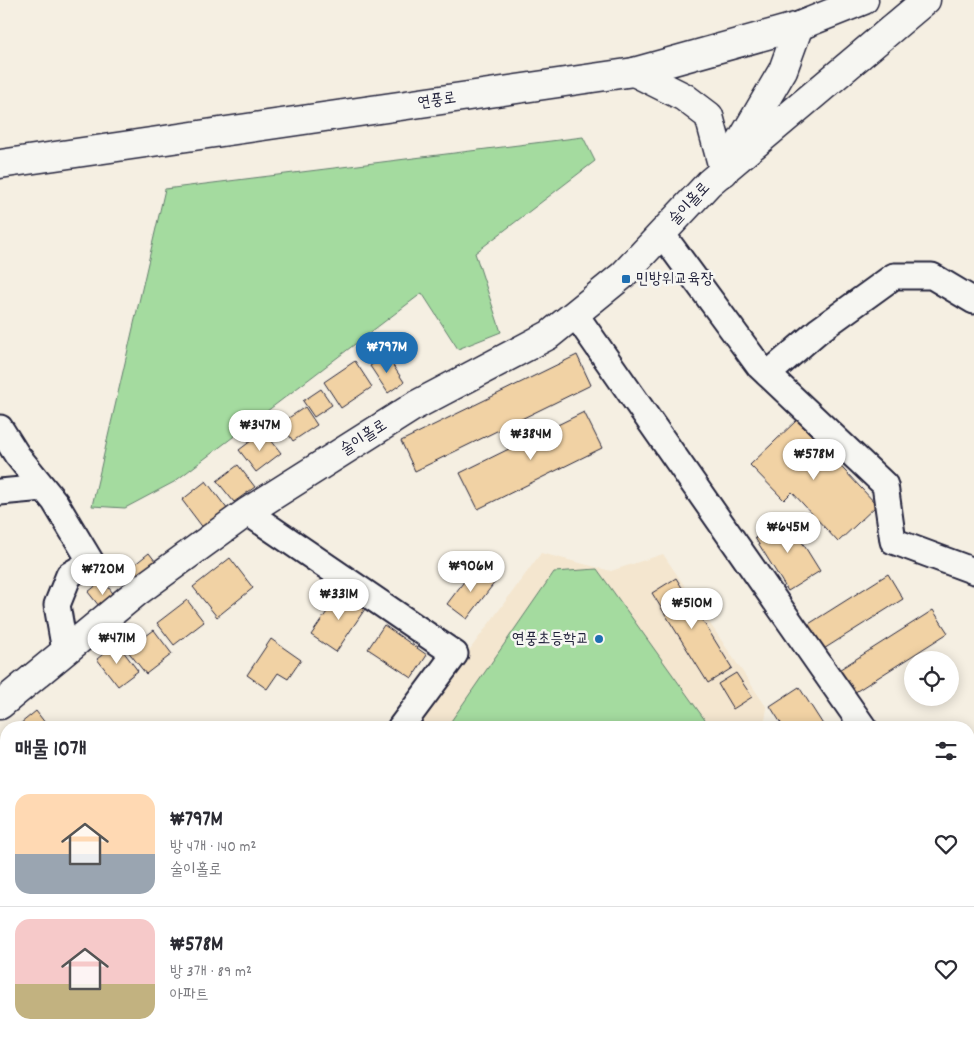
<!DOCTYPE html>
<html lang="ko">
<meta charset="utf-8">
<style>
:root{--surface:#fff;--page:#f2f2f3;--text:#2b2b33;--muted:#7c7c81;--line:#e1e1e2;--accent:#1f6fb2}
body{margin:0;font-family:Dekko,"Poor Story",sans-serif;background:var(--page);color:var(--text);height:100vh;display:flex;flex-direction:column;font-size:19px;white-space:nowrap}
*{box-sizing:border-box;margin:0}
p{font-size:16px;color:var(--muted)}
.icon{flex:none;width:28px;height:28px;fill:none;stroke:currentColor;stroke-width:2;stroke-linecap:round;stroke-linejoin:round}
.map{position:relative;flex:1;overflow:hidden}
.sheet{position:absolute;left:0px;top:721px;width:975px;height:321px;display:flex;flex-direction:column;background:var(--surface);border-radius:20px 20px 0 0;box-shadow:0 2px 12px #0003}
.sheet>*{flex:none}
.buttons{position:absolute;left:904px;top:651px;display:grid;gap:10px}
.buttons a{display:grid;place-items:center;width:55px;height:55px;border-radius:50%;background:var(--surface);box-shadow:0 2px 12px #0003;font-size:25px}
.price{position:absolute;translate:-50% -42px;padding:0 11px;border-radius:18px;background:#fff;color:#222;font-size:16px;line-height:32px;filter:drop-shadow(0 1px 2px #0008)}
.price::after{content:'';position:absolute;left:50%;top:30px;width:15px;height:11px;margin-left:-8px;background:inherit;clip-path:polygon(0 0,100% 0,50% 100%)}
.price.selected{background:var(--accent);color:#fff}
ul{padding:0;list-style:none}
li{display:flex;align-items:center;gap:15px;height:125px;padding:0 15px}
li+li{border-top:1px solid var(--line)}
li span{display:grid;place-items:center;flex:none;width:140px;height:100px;border-radius:15px;color:#555}
li>.icon{margin-inline-start:auto}
span .icon{width:60px;height:60px;fill:#fffc;stroke-width:1}
li b{font-size:21px}
h2{display:flex;justify-content:space-between;align-items:center;height:60px;padding:0 15px;font-size:21px}
.map>svg:first-child{display:block}
.built{fill:#f4e6cf}
.green{fill:#a4db9f;stroke:#637e6d}
.building{fill:#f1d2a4;stroke:#22223b}
.lines{fill:none;stroke-linecap:round;stroke-linejoin:round}
.minor-casing{stroke:#22223b;stroke-width:29}
.major-casing{stroke:#22223b;stroke-width:31}
.minor{stroke:#f6f6f2;stroke-width:25}
.major{stroke:#f6f6f2;stroke-width:28}
.poi-dot{fill:#1f6fb2;stroke:#f6f6f2;stroke-width:2}
.labels{text-anchor:middle;dominant-baseline:central;stroke-width:5;stroke-linejoin:round;paint-order:stroke}
.street-label{font-size:16px;fill:#22223b;stroke:#f6f6f2}
.poi-label{font-size:16px;fill:#22223b;stroke:#f6f6f2;text-anchor:start}
</style>
<div class="map">
<svg width="974" height="1042" viewBox="0 0 974 1042">
<rect width="100%" height="100%" fill="#f5efe2"/>
<filter id="ink" filterUnits="userSpaceOnUse"><feTurbulence type="fractalNoise" baseFrequency=".02" numOctaves="2"/><feDisplacementMap in="SourceGraphic" scale="10" xChannelSelector="R" yChannelSelector="G"/><feConvolveMatrix kernelMatrix="1 2 1 2 8 2 1 2 1" color-interpolation-filters="sRGB"/></filter>
<g filter="url(#ink)">
<g class="built">
<path d="M541 553 611 571 663 554 767 708 764 727 412 728Z"/>
<path d="M453 1036H577L562 1042H458Z"/>
</g>
<g class="green">
<path d="M583 137 595 161 475 253 501 332 458 349 422 293 174 482 125 508 92 506 165 189Z"/>
<path d="M597 569 710 727H447L554 572Z"/>
</g>
<g class="building">
<path d="M386 355 404 382 388 393 370 366Z"/>
<path d="M577 355 591 385 415 471 401 441Z"/>
<path d="M355 361 372 387 341 408 324 382Z"/>
<path d="M321 389 332 405 314 417 303 401Z"/>
<path d="M305 407 317 425 293 441 281 423Z"/>
<path d="M584 412 602 448 478 509 460 473Z"/>
<path d="M797 420 877 505 838 542 792 492 784 500 750 465Z"/>
<path d="M264 431 281 453 256 472 239 450Z"/>
<path d="M238 465 255 487 234 502 217 481Z"/>
<path d="M206 481 228 510 204 529 182 500Z"/>
<path d="M787 518 820 571 788 591 755 538Z"/>
<path d="M149 553 159 566 134 586 124 573Z"/>
<path d="M230 558 253 588 217 617 193 587Z"/>
<path d="M475 567 495 582 467 619 447 604Z"/>
<path d="M888 574 903 599 819 652 804 627Z"/>
<path d="M676 578 732 668 708 683 652 593Z"/>
<path d="M103 580 118 600 103 611 88 592Z"/>
<path d="M342 590 367 606 336 652 311 635Z"/>
<path d="M187 600 204 622 174 645 157 623Z"/>
<path d="M933 610 948 633 849 696 834 673Z"/>
<path d="M384 625 427 655 412 678 368 649Z"/>
<path d="M154 630 172 654 146 674 127 650Z"/>
<path d="M271 639 301 660 288 679 278 673 267 689 247 675Z"/>
<path d="M117 643 138 671 118 686 97 659Z"/>
<path d="M736 673 752 697 733 709 718 684Z"/>
<path d="M799 687 824 726 822 728H784L770 706Z"/>
<path d="M36 711 49 728H15Z"/>
<path d="M0 750 6 757V772L0 777Z"/>
<path d="M486 1036H529L522 1042H490Z"/>
</g>
<g class="lines">
<defs>
<g id="minor">
<path d="M662 234 759 366 885 485 893 541 974 571"/>
<path d="M575 314 864 728"/>
<path d="M768 374 818 331 894 276H932L974 301"/>
<path d="M0 428 17 455 55 502 91 562 69 575 57 605 65 651"/>
<path d="M0 492 43 488"/>
<path d="M247 512 455 654 400 728"/>
<path d="M969 837 974 831"/>
<path d="M969 961 974 963"/>
<path d="M0 969 6 977"/>
<path d="M0 1015 6 1012"/>
<path d="M52 1036 56 1042"/>
<path d="M767 1036 774 1042"/>
<path d="M682 1042 699 1036"/>
</g>
<g id="major">
<path d="M634 72 684 97 709 116 724 172"/>
<path d="M733 155 783 70 799 26"/>
<path d="M0 164 634 72 799 26 864 0"/>
<path d="M0 705 137 592 247 512 416 405 549 335 623 275 709 183 926 0"/>
</g>
</defs>
<use href="#minor" class="minor-casing"/>
<use href="#major" class="major-casing"/>
<use href="#minor" class="minor"/>
<use href="#major" class="major"/>
</g>
</g>
<g class="poi-dot">
<rect x="621" y="274" width="10" height="10" rx="2.5"/>
<circle cx="599" cy="639" r="5"/>
</g>
<g class="labels">
<g class="street-label">
<text transform="translate(437 101) rotate(-8)">연풍로</text>
<text transform="translate(690 204) rotate(-47)">술이홀로</text>
<text transform="translate(364 438) rotate(-33)">술이홀로</text>
</g>
<g class="poi-label">
<text x="636" y="279">민방위교육장</text>
<text x="589" y="639" text-anchor="end">연풍초등학교</text>
</g>
</g>
</svg>
<div class="buttons">
<a><svg class="icon" aria-label="locate" viewBox="0 0 24 24"><circle cx="12" cy="12" r="6"/><path d="M12 2v4M12 18v4M2 12h4M18 12h4"/></svg></a>
</div>
<b class="price selected" style="left:387px;top:374px">₩797M</b>
<b class="price" style="left:260px;top:452px">₩347M</b>
<b class="price" style="left:531px;top:461px">₩384M</b>
<b class="price" style="left:814px;top:481px">₩578M</b>
<b class="price" style="left:788px;top:554px">₩645M</b>
<b class="price" style="left:471px;top:593px">₩906M</b>
<b class="price" style="left:103px;top:596px">₩720M</b>
<b class="price" style="left:339px;top:621px">₩331M</b>
<b class="price" style="left:692px;top:630px">₩510M</b>
<b class="price" style="left:117px;top:665px">₩471M</b>
<section class="sheet">
<h2>매물 10개<svg class="icon" aria-label="filters" viewBox="0 0 24 24"><path d="M4 7h16M4 17h16"/><circle cx="9" cy="7" r="2"/><circle cx="15" cy="17" r="2"/></svg></h2>
<ul>
<li><span style="background:linear-gradient(#ffd9b3 60%,#9aa5b1 0)"><svg class="icon" aria-label="home" viewBox="0 0 24 24"><path d="M3 11l9-7 9 7M6 9v11h12V9"/></svg></span><div><b>₩797M</b><p>방 4개 · 140 m²</p><p>술이홀로</p></div><svg class="icon" aria-label="heart" viewBox="0 0 24 24"><path d="M12 20l-8-8c-3-5 5-10 8-4 3-6 11-1 8 4z"/></svg></li>
<li><span style="background:linear-gradient(#f6c9c9 65%,#c2b280 0)"><svg class="icon" aria-label="home" viewBox="0 0 24 24"><path d="M3 11l9-7 9 7M6 9v11h12V9"/></svg></span><div><b>₩578M</b><p>방 3개 · 89 m²</p><p>아파트</p></div><svg class="icon" aria-label="heart" viewBox="0 0 24 24"><path d="M12 20l-8-8c-3-5 5-10 8-4 3-6 11-1 8 4z"/></svg></li>
</ul>
</section>
</div>
